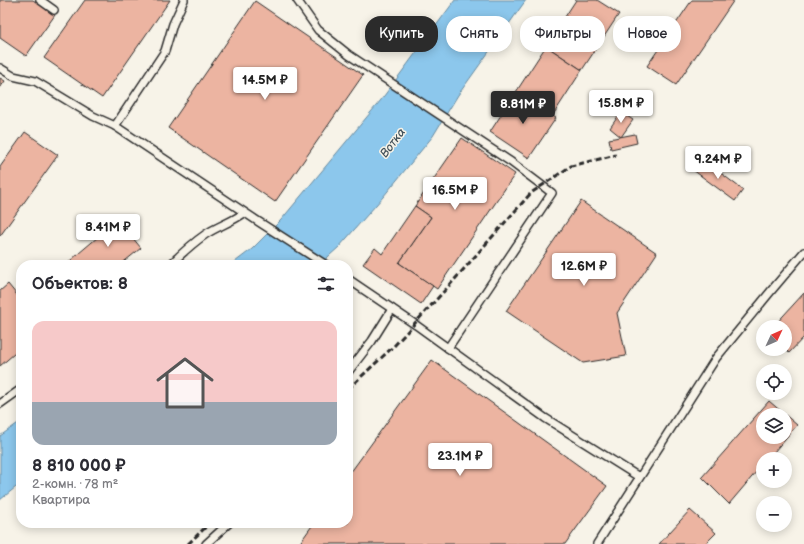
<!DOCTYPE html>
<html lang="ru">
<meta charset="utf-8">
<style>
:root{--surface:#fff;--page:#f2f2f3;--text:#2b2b33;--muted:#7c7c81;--accent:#2b2b2b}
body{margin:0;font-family:"Balsamiq Sans",sans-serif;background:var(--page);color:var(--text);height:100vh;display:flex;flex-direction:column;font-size:15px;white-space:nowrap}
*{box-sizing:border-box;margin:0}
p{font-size:13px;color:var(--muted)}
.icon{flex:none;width:22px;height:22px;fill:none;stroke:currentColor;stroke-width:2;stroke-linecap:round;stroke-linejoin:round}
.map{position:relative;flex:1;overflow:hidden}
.details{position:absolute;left:16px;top:260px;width:337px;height:268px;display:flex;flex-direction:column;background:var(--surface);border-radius:16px;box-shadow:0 2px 10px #0003}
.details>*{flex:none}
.guide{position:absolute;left:365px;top:16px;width:379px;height:36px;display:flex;gap:8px}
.needle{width:26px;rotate:46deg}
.tools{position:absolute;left:756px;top:320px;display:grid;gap:8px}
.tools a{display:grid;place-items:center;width:36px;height:36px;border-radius:50%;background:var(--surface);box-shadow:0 2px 10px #0003;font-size:20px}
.price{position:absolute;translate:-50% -34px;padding:0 9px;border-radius:4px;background:#fff;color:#222;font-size:13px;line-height:26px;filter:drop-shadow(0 1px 2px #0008)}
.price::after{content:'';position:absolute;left:50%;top:24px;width:12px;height:9px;margin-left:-6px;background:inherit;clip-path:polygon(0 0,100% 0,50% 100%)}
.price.current{background:var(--accent);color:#fff}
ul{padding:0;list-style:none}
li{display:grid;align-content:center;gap:8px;height:212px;padding:0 16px}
li span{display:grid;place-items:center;height:124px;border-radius:12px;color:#555}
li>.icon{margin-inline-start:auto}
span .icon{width:72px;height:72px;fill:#fffc;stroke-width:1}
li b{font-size:17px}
h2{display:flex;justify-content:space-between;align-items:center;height:48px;padding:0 16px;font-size:17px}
.pill{padding:0 14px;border-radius:16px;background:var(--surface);box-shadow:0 2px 10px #0003;font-size:14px;line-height:36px}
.pill.current{background:var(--accent);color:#fff}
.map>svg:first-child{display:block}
.water{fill:#8cc7ec;stroke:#65899f}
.building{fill:#ecb4a1;stroke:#2b2b2b;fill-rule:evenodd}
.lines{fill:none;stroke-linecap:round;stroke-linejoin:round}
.lane-casing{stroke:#2b2b2b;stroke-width:10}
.lane{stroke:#f7f3e8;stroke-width:7}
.rail{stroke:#2b2b2b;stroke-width:3;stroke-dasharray:6 3;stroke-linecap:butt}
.labels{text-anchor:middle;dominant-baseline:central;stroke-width:3;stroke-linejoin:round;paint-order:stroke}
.water-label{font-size:12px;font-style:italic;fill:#43525b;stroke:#f7f3e8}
</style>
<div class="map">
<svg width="804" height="544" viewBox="0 0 804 544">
<rect width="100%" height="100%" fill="#f7f3e8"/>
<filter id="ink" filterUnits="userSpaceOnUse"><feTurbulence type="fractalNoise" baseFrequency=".025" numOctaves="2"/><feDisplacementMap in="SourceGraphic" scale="8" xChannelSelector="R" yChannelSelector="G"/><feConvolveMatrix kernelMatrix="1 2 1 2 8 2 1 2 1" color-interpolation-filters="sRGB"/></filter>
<g filter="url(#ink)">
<g class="water">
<path d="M455 0H526L458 95 433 136 383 197 339 247 319 265H231L252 249 281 220 381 100Z"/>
<path d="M21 421V483L0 500V436Z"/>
</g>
<g class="building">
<path d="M0 0H33L55 15 26 56 0 38Z"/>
<path d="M85 0H170L102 98 44 58Z"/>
<path d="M576 0H597L619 14 582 70 546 46Z"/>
<path d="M692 0H734L676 85 647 66Z"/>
<path d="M255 1 363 75 275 202 168 128Z"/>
<path d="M546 46 582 70 553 115 516 92Z"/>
<path d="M0 78 5 81 0 88Z"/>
<path d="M516 92 556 118 529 158 490 132Z"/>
<path d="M621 112 633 120 621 137 610 128Z"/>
<path d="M25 132 58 155 0 236V167Z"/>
<path d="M635 134 637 143 611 149 609 139Z"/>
<path d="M462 138 515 174 437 289 399 263 431 217 415 206Z"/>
<path d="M701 158 743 190 735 201 693 170Z"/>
<path d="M581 201 657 253 617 313 626 356 583 363 506 311Z"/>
<path d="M415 206 431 217 399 263 433 286 421 304 363 264 375 248 382 254Z"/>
<path d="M118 220 141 248 120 265H65Z"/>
<path d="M8 284 21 300V348L0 366V291Z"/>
<path d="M804 293V337L789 353 785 349V327H773Z"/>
<path d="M432 360 607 486 565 544H299L314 523H348V476Z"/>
<path d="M769 401 797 425 768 459H763V464L729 504 702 477ZM763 415H785V437H763Z"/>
<path d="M690 510 716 533 705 544H659Z"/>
</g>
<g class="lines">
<defs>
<g id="lane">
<path d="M40 0 54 10"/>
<path d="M297 0 318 30 349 55 511 162 552 193 448 348"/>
<path d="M0 68 13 76 35 81 93 116 115 126 259 222 326 265"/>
<path d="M115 126 165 51 173 24 184 0"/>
<path d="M170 265C181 254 193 243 206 234 218 226 232 222 244 213"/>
<path d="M348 279 416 325 545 418 639 477"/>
<path d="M348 372 372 341 392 309"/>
<path d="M0 404 21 389"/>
<path d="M206 544 229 523"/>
<path d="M597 544 716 358 771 291 804 252"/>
</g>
</defs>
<use href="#lane" class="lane-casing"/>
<use href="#lane" class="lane"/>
<g class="rail">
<path d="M348 389 394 346 447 288 531 193 571 166 616 155"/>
<path d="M188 544 210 523"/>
</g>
</g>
</g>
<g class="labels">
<g class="water-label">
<text transform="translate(393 143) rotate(-53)">Вотка</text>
</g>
</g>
</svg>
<div class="tools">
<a><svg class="needle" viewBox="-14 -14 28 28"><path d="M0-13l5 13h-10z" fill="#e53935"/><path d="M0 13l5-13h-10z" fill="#7c7c81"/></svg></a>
<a><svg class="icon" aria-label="locate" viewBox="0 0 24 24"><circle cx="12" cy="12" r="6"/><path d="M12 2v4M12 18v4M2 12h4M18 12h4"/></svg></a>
<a><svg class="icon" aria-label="layers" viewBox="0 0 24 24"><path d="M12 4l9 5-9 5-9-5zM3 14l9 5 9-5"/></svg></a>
<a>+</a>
<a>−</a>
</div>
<b class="price" style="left:265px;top:101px">14.5M ₽</b>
<b class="price" style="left:621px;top:124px">15.8M ₽</b>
<b class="price current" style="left:523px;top:125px">8.81M ₽</b>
<b class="price" style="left:718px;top:180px">9.24M ₽</b>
<b class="price" style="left:455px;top:211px">16.5M ₽</b>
<b class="price" style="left:108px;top:248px">8.41M ₽</b>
<b class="price" style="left:584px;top:287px">12.6M ₽</b>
<b class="price" style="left:460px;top:477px">23.1M ₽</b>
<div class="guide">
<a class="pill current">Купить</a>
<a class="pill">Снять</a>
<a class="pill">Фильтры</a>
<a class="pill">Новое</a>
</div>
<section class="details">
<h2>Объектов: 8<svg class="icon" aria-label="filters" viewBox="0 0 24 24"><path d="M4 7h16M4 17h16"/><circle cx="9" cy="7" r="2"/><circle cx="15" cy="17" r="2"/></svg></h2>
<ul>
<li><span style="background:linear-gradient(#f6c9c9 65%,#9aa5b1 0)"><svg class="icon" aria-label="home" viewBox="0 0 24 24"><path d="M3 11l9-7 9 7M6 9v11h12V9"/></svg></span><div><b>8 810 000 ₽</b><p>2-комн. · 78 m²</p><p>Квартира</p></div></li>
</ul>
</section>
</div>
